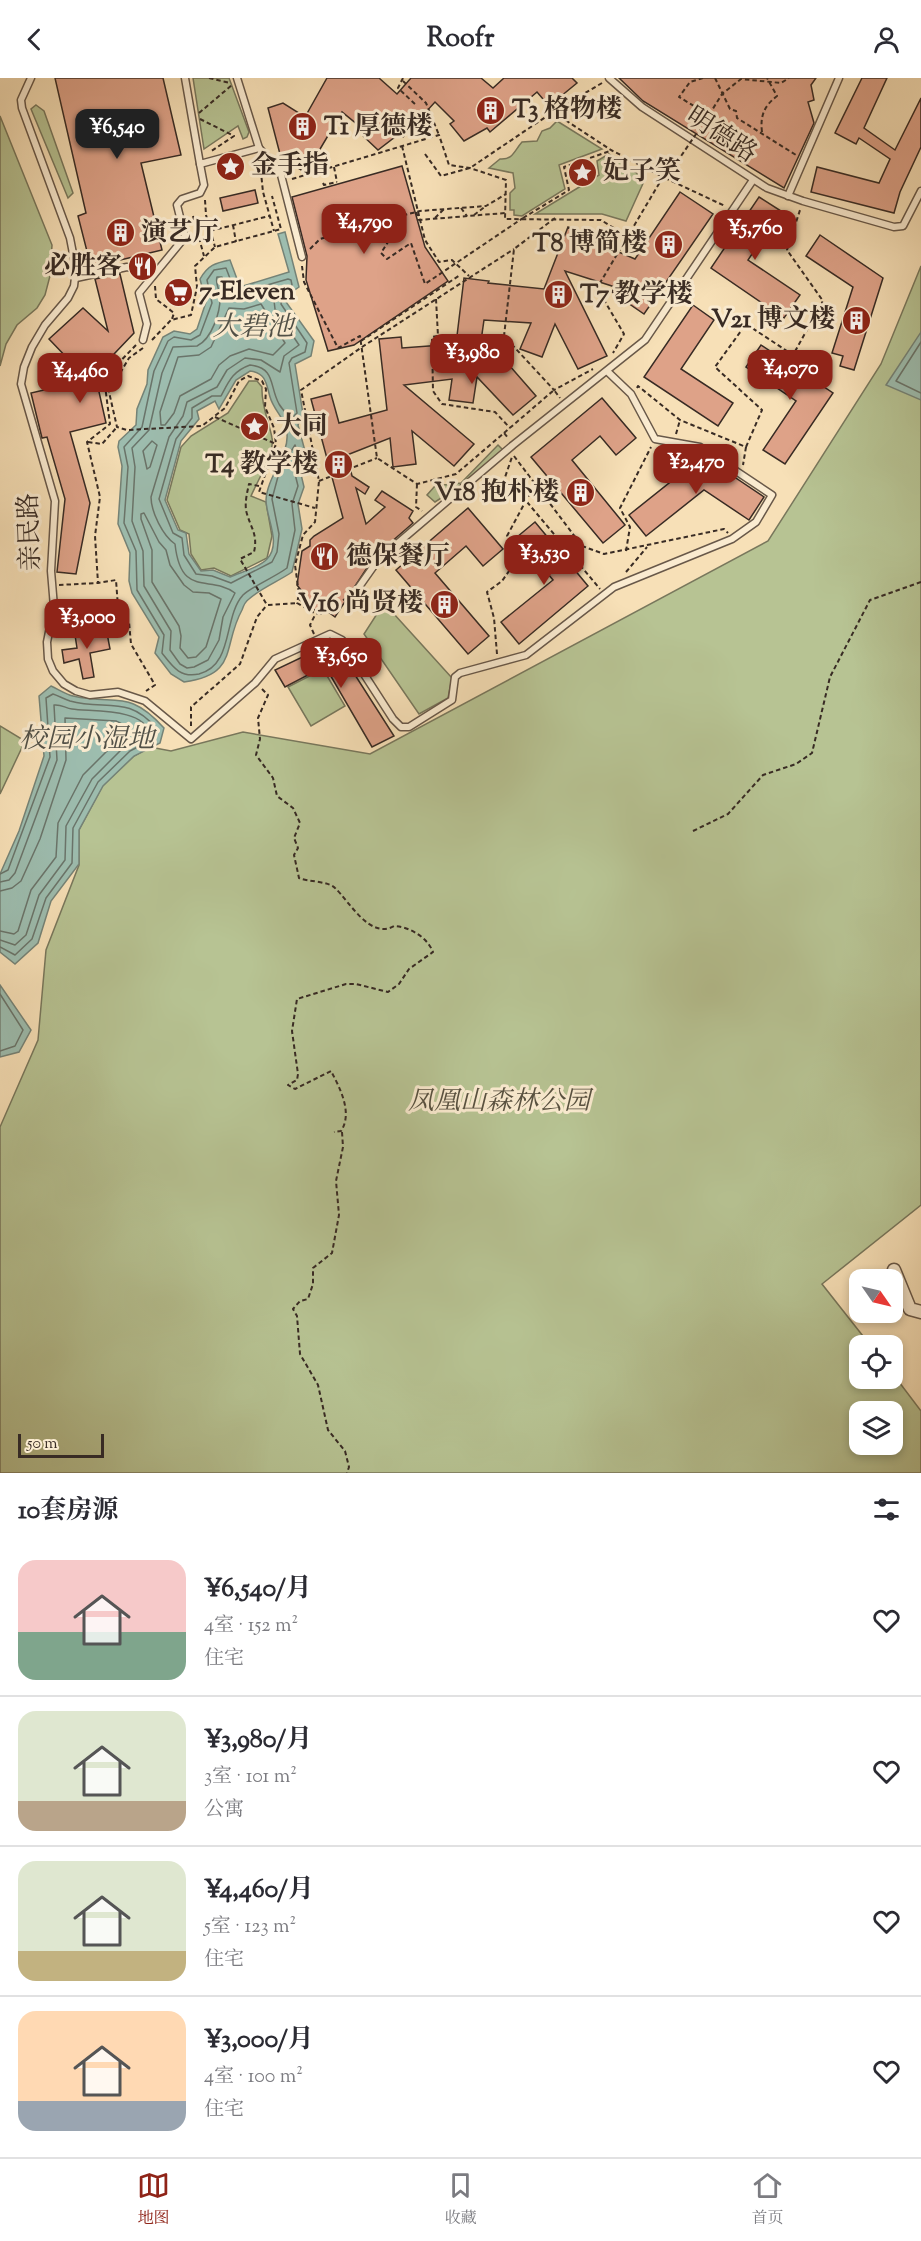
<!DOCTYPE html>
<html lang="zh">
<meta charset="utf-8">
<style>
:root{--surface:#fff;--page:#f7f7f7;--text:#2b2b33;--muted:#7c7c81;--line:#e1e1e2;--accent:#8f2418}
body{margin:0;font-family:"Sorts Mill Goudy","Noto Serif SC",serif;background:var(--page);color:var(--text);height:100vh;display:flex;flex-direction:column;font-size:22px;white-space:nowrap}
*{box-sizing:border-box;margin:0}
p{font-size:20px;color:var(--muted)}
.icon{flex:none;width:33px;height:33px;fill:none;stroke:currentColor;stroke-width:2;stroke-linecap:round;stroke-linejoin:round}
.map{position:relative;height:1395px;overflow:hidden}
.drawer{display:flex;flex-direction:column;background:var(--surface);flex:1}
.drawer>*{flex:none}
.needle{width:39px;rotate:124deg}
.tools{position:absolute;left:849px;top:1191px;display:grid;gap:12px}
.tools a{display:grid;place-items:center;width:54px;height:54px;border-radius:12px;background:var(--surface);box-shadow:0 3px 9px #0003;font-size:30px}
.scale{position:absolute;left:18px;bottom:15px;width:86px;box-sizing:border-box;padding-left:6px;border:3px solid #382b24;border-top:0;font-size:16px;line-height:21px;white-space:nowrap;color:#382b24;-webkit-text-stroke:4px #faebd0;paint-order:stroke}
.price{position:absolute;translate:-50% -51px;padding:0 14px;border-radius:12px;background:var(--accent);color:#fff;font-size:20px;line-height:39px;filter:drop-shadow(0 2px 3px #0008)}
.price::after{content:'';position:absolute;left:50%;top:36px;width:18px;height:14px;margin-left:-9px;background:inherit;clip-path:polygon(0 0,100% 0,50% 100%)}
.price.on{background:#222;color:#fff}
ul{padding:0;list-style:none}
li{display:flex;align-items:center;gap:18px;height:150px;padding:0 18px}
li+li{border-top:2px solid var(--line)}
li span{display:grid;place-items:center;flex:none;width:168px;height:120px;border-radius:18px;color:#555}
li>.icon{margin-inline-start:auto}
span .icon{width:72px;height:72px;fill:#fffc;stroke-width:1}
li b{font-size:26px}
h2{display:flex;justify-content:space-between;align-items:center;height:72px;padding:0 18px;font-size:26px}
header{display:flex;justify-content:space-between;align-items:center;height:78px;padding:0 18px;background:var(--surface);font-size:27px;font-weight:700}
.tabs{display:flex;justify-content:space-around;align-items:center;height:84px;border-top:2px solid var(--line);background:var(--surface);font-size:16px;color:var(--muted)}
.tabs a{display:grid;justify-items:center;gap:3px}
.tabs .on{color:var(--accent)}
.map>svg:first-child{display:block}
.green{fill:#b7c393;stroke:#78775c;stroke-width:1.5;fill-rule:evenodd}
.water{fill:#9dbdaf;stroke:#758377;stroke-width:1.5;fill-rule:evenodd}
.lines{fill:none;stroke-linecap:round;stroke-linejoin:round}
.shore{stroke:#6a746a;stroke-width:1.5}
.building{fill:#dea288;stroke:#382b24;stroke-width:1.5}
.service-casing{stroke:#685849;stroke-width:9}
.minor-casing{stroke:#685849;stroke-width:15}
.path{stroke:#382b24;stroke-width:2;stroke-dasharray:4.5 3;stroke-linecap:butt}
.service{stroke:#faebd0;stroke-width:6}
.minor{stroke:#faebd0;stroke-width:12}
.path-bridge{stroke:#382b24;stroke-width:2;stroke-dasharray:4.5 3;stroke-linecap:butt}
.labels{text-anchor:middle;dominant-baseline:central;stroke-width:6;stroke-linejoin:round;paint-order:stroke}
.poi-label{font-size:26px;font-weight:bold;fill:#382b24;stroke:#faebd0;text-anchor:start}
.street-label{font-size:26px;fill:#382b24;stroke:#faebd0}
.park-label{font-size:26px;font-style:italic;fill:#585140;stroke:#faebd0}
.water-label{font-size:27px;font-style:italic;fill:#515047;stroke:#faebd0}
</style>
<header><svg class="icon" aria-label="back" viewBox="0 0 24 24"><path d="M15 5l-7 7 7 7"/></svg>Roofr<svg class="icon" aria-label="person" viewBox="0 0 24 24"><circle cx="12" cy="8" r="4"/><path d="M4 21q1-7 8-7t8 7"/></svg></header>
<div class="map">
<svg width="921" height="1395" viewBox="0 0 921 1395">
<rect width="100%" height="100%" fill="#f7e0b7"/>
<filter id="stains"><feTurbulence type="fractalNoise" baseFrequency=".00333" numOctaves="4"/><feColorMatrix values="0 0 0 0 .2 0 0 0 0 .09 0 0 0 0 .02 0 0 0 .5 -.17"/></filter>
<radialGradient id="worn" r=".72"><stop offset=".6" stop-color="#630" stop-opacity="0"/><stop offset="1" stop-color="#630" stop-opacity=".3"/></radialGradient>
<g class="green">
<path d="M193 0H229L249 54 247 59 243 61 238 48 204 71Z"/>
<path d="M36 27 44 33 73 115 68 120 31 31Z"/>
<path d="M0 38 52 167 50 198 45 217 37 230 17 247 6 266 0 288Z"/>
<path d="M557 43 602 71 559 87 565 111 522 138 514 137V132H510V115L515 110 513 95 489 90 500 81C513 82 514 73 522 64L537 63 542 53 550 50Z"/>
<path d="M609 76 645 101 626 143 602 136H535L599 97 597 83Z"/>
<path d="M921 188V1127L822 1206 870 1267 860 1268V1300H892L893 1296 921 1333V1395H0V1049L38 962 46 872 79 787V752L103 707 134 678 150 669 171 673 243 654 370 676 768 463 881 286ZM860 1334H892V1366H860Z"/>
<path d="M249 303H257L262 309C261 328 269 343 272 360 275 374 257 404 251 418L266 424 272 458 267 480 231 498 214 490 201 492 191 476 189 456 180 452 167 422 181 369 191 358 228 335Z"/>
<path d="M498 367 504 373 466 404 435 424 427 417 435 408 461 405Z"/>
<path d="M384 525 452 600 448 620 419 636 364 556Z"/>
<path d="M323 591 345 628 311 648 288 609Z"/>
<path d="M0 648 25 663 0 716Z"/>
</g>
<g class="water">
<path d="M285 154 299 209 289 216 291 220 286 224 314 263 311 278 295 286 303 336 298 347 308 384 299 388 304 409 298 426 302 451 292 494C279 503 261 510 249 521 246 523 243 529 242 532 222 568 239 597 184 604L171 596 155 575 159 559 132 515 129 503 130 475 118 446 122 388 118 369 119 363 136 347 137 331 147 306 148 292 163 259 174 253 190 256 197 251 206 224 200 201C208 187 215 185 230 182L240 209 289 194 278 156ZM250 293C266 295 266 305 270 319 274 333 286 341 287 356 289 377 267 399 266 422 266 440 282 465 267 481 259 490 241 494 230 499L213 492 201 493 189 476 186 455 178 452 165 422 181 363 199 341 197 333 215 323 219 331 236 302Z"/>
<path d="M921 254V322L886 307Z"/>
<path d="M51 608C58 611 65 616 73 618 116 628 128 610 164 650L160 665 134 678 103 708 79 752V786L51 823 38 865 15 886 0 874V796L19 753 44 678 39 618Z"/>
<path d="M0 907 31 952 19 974 0 979Z"/>
</g>
<g class="lines">
<g class="shore">
<path d="M226 190 234 211 239 215 288 201 291 202 292 207 284 213 281 226 307 265 305 274 292 280 289 285 297 335 291 341C287 336 282 331 279 326 269 308 276 290 250 287 233 293 229 303 221 318H212L192 330V340L176 361 159 421 173 455 182 460 184 477 196 496 212 498 231 505 272 484 277 474 279 456 272 421 280 391 295 367 300 379 293 388 298 408 292 426 295 452 287 490C275 499 251 509 243 517 223 539 234 587 199 596 180 600 173 589 162 575L164 557 137 512 136 473 124 445 128 389 124 369 142 349 154 293 168 263 174 259 191 262 200 257 212 225 207 202 214 192Z"/>
<path d="M217 199H222L228 216 237 222 273 214 275 231 299 267 284 278 280 294 261 282 245 280 227 292 217 309 187 324 183 338 169 359 151 419C151 434 163 458 175 466 181 521 210 496 235 515L223 539 219 562 208 582 194 589 187 590 180 586 170 572 171 553 144 508 143 473 132 443 135 389 132 370 149 352 162 295 173 269 197 268C212 261 221 233 220 217 219 210 215 205 217 199Z"/>
<path d="M261 226 285 265 273 277 249 271 230 278 219 287 211 301 180 318 174 335 165 347H161L160 334 178 279 199 277 211 269 229 230 244 231Z"/>
<path d="M921 264 896 303 921 315"/>
<path d="M152 363 157 367 150 389 147 391 143 373Z"/>
<path d="M144 435 159 464 166 472 170 487 184 507 193 514 209 515 221 521 206 569 196 579 188 580 180 570 181 558 179 548 152 504V472L141 441V436Z"/>
<path d="M0 796 8 792 50 679 46 620 53 616C59 618 64 621 70 623 105 633 128 616 157 651L155 660 130 673 98 704 73 750 72 785 46 820 32 861 15 877 0 869"/>
<path d="M0 804 9 802 15 795 57 682 54 627C61 626 65 630 72 631 90 634 146 630 148 655L125 668 92 701 66 748 65 782 39 817 26 857 15 867 0 862"/>
<path d="M0 813 12 810 21 803 40 761 66 682 65 640 116 643 130 650V654L119 661 83 697 58 745 56 779 31 812 18 853 14 856 0 853"/>
<path d="M0 916 23 952 15 968 0 973"/>
</g>
</g>
<g class="building">
<path d="M55 0H163L181 77 141 85 162 172 116 183 117 186 91 189 78 138 86 135Z"/>
<path d="M327 0H379L397 16 411 0H481L493 10 504 0H572L577 5 549 28 537 14 490 54 487 50 464 63 450 46 454 43 435 24 403 59 399 56 378 72 361 56 364 52 342 34 313 83 311 82 303 93 281 80 268 30 283 25 305 39Z"/>
<path d="M619 0H816L811 7 814 22 808 24 814 45 784 110 643 23Z"/>
<path d="M862 0H887L864 50 895 72 921 20V69L900 114 894 135 811 114 817 89 879 105 890 81 859 60 856 66 835 55Z"/>
<path d="M402 88 425 169 448 203 354 267 328 273 306 202 307 178 292 119Z"/>
<path d="M255 112 258 125 223 133 220 120Z"/>
<path d="M680 114 713 136 644 236 612 214 615 209 565 193 607 278 578 291 555 246 542 279 520 271 531 245 484 242 482 256 536 318 513 337 477 299 473 325 449 322 452 301 404 307 474 366 454 388 412 353 416 386 393 389 390 360 347 377 352 398 369 409 365 416 356 410 366 446 385 429 375 422 382 413 413 433 409 440 413 445 374 479 335 539 324 531 321 536 300 522 304 516 297 507 302 473 310 468V462L314 458 343 440 311 321 331 316 339 345 387 332 379 261 401 259 402 270 456 266 464 200 489 203 488 205 544 211 568 149 589 157 588 161 635 181Z"/>
<path d="M759 119 781 133 748 182 800 217 784 240 711 190Z"/>
<path d="M820 157 883 200 854 292 840 288 843 278 832 275 853 209 806 178Z"/>
<path d="M120 196 134 255 95 296 106 345 70 354 90 425 76 496 57 494 65 421 47 359 42 360 31 315 61 308 54 301 71 284 49 261 83 230 108 253 95 201Z"/>
<path d="M693 227 714 242 681 291 733 325 718 348 644 299Z"/>
<path d="M761 267 833 315 785 386 763 372 796 323 746 289Z"/>
<path d="M602 320 636 360 616 377 600 358 572 382 625 447 603 465 531 379Z"/>
<path d="M703 378 764 419 749 442 704 412 646 458 629 437Z"/>
<path d="M468 430 503 471 483 488 466 468 435 495 489 558 468 576 396 492Z"/>
<path d="M535 444 588 508 519 566 501 544 553 502 517 459Z"/>
<path d="M106 550 110 571 90 575 94 599 83 601 79 581 64 585 62 572 77 570 75 557Z"/>
<path d="M334 564 394 658 372 669 325 588 285 609 275 592Z"/>
</g>
<g class="lines">
<defs>
<g id="service">
<path d="M31 0 21 22 22 30 70 160 76 191 74 208 68 220 45 247 32 269 24 289 21 306 55 423 51 493 54 529 47 564 48 581 53 593 64 606 76 613 90 617 118 614 145 623 191 661 255 605 275 581 330 556 342 562 393 641 401 649H409L452 622 455 599 460 595 526 577 614 509 732 461 756 444 772 417 700 369 655 361 631 316 608 294"/>
<path d="M185 0 200 86 259 70 237 0"/>
<path d="M609 0 642 29 767 110 803 123 894 149 903 148 921 113"/>
<path d="M259 70 280 93 302 179"/>
<path d="M788 118 839 0"/>
<path d="M76 200 127 189 154 196"/>
<path d="M143 262 147 246 139 215 185 159 177 127 182 121 200 115 204 107 200 86"/>
<path d="M354 516 378 482 513 367 645 262 753 102"/>
</g>
<path id="minor" d="M894 1192 910 1231 921 1234"/>
</defs>
<use href="#service" class="service-casing"/>
<use href="#minor" class="minor-casing"/>
<g class="path">
<path d="M209 0 230 5"/>
<path d="M403 0 398 10 416 27"/>
<path d="M703 0 690 4 679 19 709 37 722 16 741 1 781 5 789 0"/>
<path d="M715 0 730 31 736 33 737 40 796 77"/>
<path d="M403 3 426 25 439 57"/>
<path d="M553 34 602 5"/>
<path d="M199 35 232 7"/>
<path d="M200 41 234 58 210 74"/>
<path d="M762 54C760 38 764 28 777 18L767 0"/>
<path d="M402 68 425 162 439 184 452 182 469 198"/>
<path d="M425 76 441 98 470 90 553 34 611 72 663 99 597 210 624 256 613 275"/>
<path d="M677 84 663 99 725 128"/>
<path d="M260 85 263 114 274 153"/>
<path d="M292 101 439 57 449 87 470 90 506 102 505 141 601 142 628 159"/>
<path d="M323 105 324 107 337 104"/>
<path d="M205 122 206 137 215 169"/>
<path d="M461 130 467 138"/>
<path d="M474 137 486 128"/>
<path d="M193 138 204 178"/>
<path d="M435 140 444 131"/>
<path d="M523 140 569 112 564 89 610 73"/>
<path d="M555 140 514 171 504 258 554 312 593 291"/>
<path d="M233 147 236 164"/>
<path d="M210 153 269 138"/>
<path d="M310 171 320 161 381 143"/>
<path d="M302 188 304 204 338 270 360 258 377 380 417 406 456 396 504 355 508 360"/>
<path d="M155 208 156 221 174 235 172 241"/>
<path d="M436 221 438 258 432 259 433 313 442 326 495 334 510 350"/>
<path d="M152 262 171 242 191 237 197 209 195 188 215 169 281 151 272 118"/>
<path d="M361 263 460 197"/>
<path d="M136 267 104 300 110 346 87 364 100 419 95 458 98 505 116 502 118 529 129 544 131 566 155 607 146 613"/>
<path d="M143 270 129 280 109 314 117 349 127 352 202 348 225 330 239 303 248 298 262 303 266 311 265 329 274 350 276 366 259 414 315 430"/>
<path d="M637 310 638 308 680 342 746 369 743 387"/>
<path d="M215 339 276 366"/>
<path d="M504 355 554 312 560 320"/>
<path d="M676 356 680 342"/>
<path d="M88 364 102 366 117 349"/>
<path d="M746 369 762 332 715 289 746 246 793 277 823 223 787 172 800 132"/>
<path d="M514 378 582 468 604 476 724 451 728 455"/>
<path d="M319 403 377 380"/>
<path d="M417 406 416 429 422 433"/>
<path d="M259 408 249 406C247 415 244 427 247 436 251 450 258 457 254 474L240 481 267 527 297 525"/>
<path d="M527 424 600 511"/>
<path d="M626 473 630 449 620 430 651 369"/>
<path d="M626 494 647 469"/>
<path d="M59 507 98 505"/>
<path d="M347 520 316 536 297 525 299 516 295 487 303 457 315 444 319 403 301 312 362 269 514 171"/>
<path d="M314 556 310 547 315 537"/>
<path d="M497 576 494 540 487 514 502 503 519 479 507 458 529 417 503 405 512 379"/>
<path d="M262 611 268 617 258 640 260 661 256 677 273 700 277 718 293 730 300 745 294 760 298 770 294 777 299 800C309 804 328 803 335 810 349 823 370 862 394 848 410 849 427 859 433 874L409 891 399 906 388 914 356 906H346L297 921 292 953 298 996 297 1002 288 1007 295 1011 331 993C340 1010 353 1035 341 1053L334 1054"/>
<path d="M191 648V629L240 586 257 539 267 527"/>
<path d="M693 753 728 736 763 697 796 686 812 675 830 599 870 522 921 504"/>
<path d="M342 1054 343 1069 336 1103 339 1137 332 1175 313 1190V1206L308 1221 300 1223 293 1231 297 1238 300 1276 318 1307 328 1352 345 1373 349 1389 347 1395"/>
</g>
<use href="#service" class="service"/>
<use href="#minor" class="minor"/>
<g class="path-bridge">
<path d="M677 84 709 37"/>
<path d="M334 89 337 104"/>
<path d="M416 134 419 142 505 135"/>
<path d="M405 137 381 175 387 181 411 165 425 206 523 140"/>
<path d="M381 143 420 133 486 128 506 116"/>
</g>
</g>
<defs>
<symbol id="building-disc" viewBox="-11 -11 22 22"><circle r="9.5" fill="#8f2418" stroke="#faebd0"/><path d="M-4-6H4V6H1V3H-1V6H-4ZM-2.5-4.3h1.7v1.8h-1.7ZM.8-4.3h1.7v1.8H.8ZM-2.5-1h1.7V.8h-1.7ZM.8-1h1.7V.8H.8Z" fill="#fff"/></symbol>
<symbol id="sight-disc" viewBox="-11 -11 22 22"><circle r="9.5" fill="#8f2418" stroke="#faebd0"/><path d="M0-6L1.8-2.2L6-1.7L2.9 1.2L3.7 5.4L0 3.3L-3.7 5.4L-2.9 1.2L-6-1.7L-1.8-2.2Z" fill="#fff"/></symbol>
<symbol id="restaurant-disc" viewBox="-11 -11 22 22"><circle r="9.5" fill="#8f2418" stroke="#faebd0"/><path d="M-5-6h1v4h1v-4h1v4h1v-4h1v5L-1.5 .5V6h-2V.5L-5-1ZM5-6V6H3V1.5H1.5Q1.5-4 5-6Z" fill="#fff"/></symbol>
<symbol id="supermarket-disc" viewBox="-11 -11 22 22"><circle r="9.5" fill="#8f2418" stroke="#faebd0"/><path d="M-6-5.5h2.5l.6 2H6L4.5 2H-2.5L-4.4-4H-6ZM-1.5 3.2a1.3 1.3 0 1 0 .1 0ZM3 3.2a1.3 1.3 0 1 0 .1 0Z" fill="#fff"/></symbol>
</defs>
<g fill-rule="evenodd">
<use href="#building-disc" x="474" y="16" width="33" height="33"/>
<use href="#building-disc" x="286" y="32" width="33" height="33"/>
<use href="#sight-disc" x="214" y="72" width="33" height="33"/>
<use href="#sight-disc" x="566" y="78" width="33" height="33"/>
<use href="#building-disc" x="104" y="138" width="33" height="33"/>
<use href="#building-disc" x="652" y="150" width="33" height="33"/>
<use href="#restaurant-disc" x="126" y="172" width="33" height="33"/>
<use href="#supermarket-disc" x="162" y="198" width="33" height="33"/>
<use href="#building-disc" x="542" y="200" width="33" height="33"/>
<use href="#building-disc" x="840" y="226" width="33" height="33"/>
<use href="#sight-disc" x="238" y="332" width="33" height="33"/>
<use href="#building-disc" x="322" y="370" width="33" height="33"/>
<use href="#building-disc" x="564" y="398" width="33" height="33"/>
<use href="#restaurant-disc" x="308" y="462" width="33" height="33"/>
<use href="#building-disc" x="428" y="510" width="33" height="33"/>
</g>
<g class="labels">
<g class="poi-label">
<text x="512" y="32">T3 格物楼</text>
<text x="324" y="49">T1 厚德楼</text>
<text x="251" y="88">金手指</text>
<text x="603" y="94">妃子笑</text>
<text x="141" y="155">演艺厅</text>
<text x="647" y="166" text-anchor="end">T8 博简楼</text>
<text x="122" y="189" text-anchor="end">必胜客</text>
<text x="199" y="214">7-Eleven</text>
<text x="580" y="217">T7 教学楼</text>
<text x="835" y="242" text-anchor="end">V21 博文楼</text>
<text x="276" y="349">大同</text>
<text x="318" y="387" text-anchor="end">T4 教学楼</text>
<text x="559" y="415" text-anchor="end">V18 抱朴楼</text>
<text x="346" y="479">德保餐厅</text>
<text x="423" y="526" text-anchor="end">V16 尚贤楼</text>
</g>
<g class="street-label">
<text transform="translate(721 58) rotate(33)">明德路</text>
<text transform="translate(31 454) rotate(-92)">亲民路</text>
</g>
<g class="park-label">
<text x="499" y="1024">凤凰山森林公园</text>
</g>
<g class="water-label">
<text x="253" y="250">大碧池</text>
<text x="87" y="662">校园小湿地</text>
</g>
</g>
<rect width="100%" height="100%" filter="url(#stains)"/>
<rect width="100%" height="100%" fill="url(#worn)"/>
</svg>
<div class="tools">
<a><svg class="needle" viewBox="-14 -14 28 28"><path d="M0-13l5 13h-10z" fill="#e53935"/><path d="M0 13l5-13h-10z" fill="#7c7c81"/></svg></a>
<a><svg class="icon" aria-label="locate" viewBox="0 0 24 24"><circle cx="12" cy="12" r="6"/><path d="M12 2v4M12 18v4M2 12h4M18 12h4"/></svg></a>
<a><svg class="icon" aria-label="layers" viewBox="0 0 24 24"><path d="M12 4l9 5-9 5-9-5zM3 14l9 5 9-5"/></svg></a>
</div>
<div class="scale">50 m</div>
<b class="price on" style="left:117px;top:82px">¥6,540</b>
<b class="price" style="left:364px;top:177px">¥4,790</b>
<b class="price" style="left:755px;top:183px">¥5,760</b>
<b class="price" style="left:472px;top:307px">¥3,980</b>
<b class="price" style="left:790px;top:323px">¥4,070</b>
<b class="price" style="left:80px;top:326px">¥4,460</b>
<b class="price" style="left:696px;top:417px">¥2,470</b>
<b class="price" style="left:544px;top:508px">¥3,530</b>
<b class="price" style="left:87px;top:572px">¥3,000</b>
<b class="price" style="left:341px;top:611px">¥3,650</b>
</div>
<section class="drawer">
<h2>10套房源<svg class="icon" aria-label="filters" viewBox="0 0 24 24"><path d="M4 7h16M4 17h16"/><circle cx="9" cy="7" r="2"/><circle cx="15" cy="17" r="2"/></svg></h2>
<ul>
<li><span style="background:linear-gradient(#f6c9c9 60%,#7fa58c 0)"><svg class="icon" aria-label="home" viewBox="0 0 24 24"><path d="M3 11l9-7 9 7M6 9v11h12V9"/></svg></span><div><b>¥6,540/月</b><p>4室 · 152 m²</p><p>住宅</p></div><svg class="icon" aria-label="heart" viewBox="0 0 24 24"><path d="M12 20l-8-8c-3-5 5-10 8-4 3-6 11-1 8 4z"/></svg></li>
<li><span style="background:linear-gradient(#dfe7d0 75%,#b9a48a 0)"><svg class="icon" aria-label="home" viewBox="0 0 24 24"><path d="M3 11l9-7 9 7M6 9v11h12V9"/></svg></span><div><b>¥3,980/月</b><p>3室 · 101 m²</p><p>公寓</p></div><svg class="icon" aria-label="heart" viewBox="0 0 24 24"><path d="M12 20l-8-8c-3-5 5-10 8-4 3-6 11-1 8 4z"/></svg></li>
<li><span style="background:linear-gradient(#dfe7d0 75%,#c2b280 0)"><svg class="icon" aria-label="home" viewBox="0 0 24 24"><path d="M3 11l9-7 9 7M6 9v11h12V9"/></svg></span><div><b>¥4,460/月</b><p>5室 · 123 m²</p><p>住宅</p></div><svg class="icon" aria-label="heart" viewBox="0 0 24 24"><path d="M12 20l-8-8c-3-5 5-10 8-4 3-6 11-1 8 4z"/></svg></li>
<li><span style="background:linear-gradient(#ffd9b3 75%,#9aa5b1 0)"><svg class="icon" aria-label="home" viewBox="0 0 24 24"><path d="M3 11l9-7 9 7M6 9v11h12V9"/></svg></span><div><b>¥3,000/月</b><p>4室 · 100 m²</p><p>住宅</p></div><svg class="icon" aria-label="heart" viewBox="0 0 24 24"><path d="M12 20l-8-8c-3-5 5-10 8-4 3-6 11-1 8 4z"/></svg></li>
</ul>
</section>
<nav class="tabs">
<a class="on"><svg class="icon" aria-label="map" viewBox="0 0 24 24"><path d="M3 6l6-2 6 2 6-2v14l-6 2-6-2-6 2zM9 4v14M15 6v14"/></svg>地图</a>
<a><svg class="icon" aria-label="saved" viewBox="0 0 24 24"><path d="M7 4h10v16l-5-4-5 4z"/></svg>收藏</a>
<a><svg class="icon" aria-label="home" viewBox="0 0 24 24"><path d="M3 11l9-7 9 7M6 9v11h12V9"/></svg>首页</a>
</nav>
